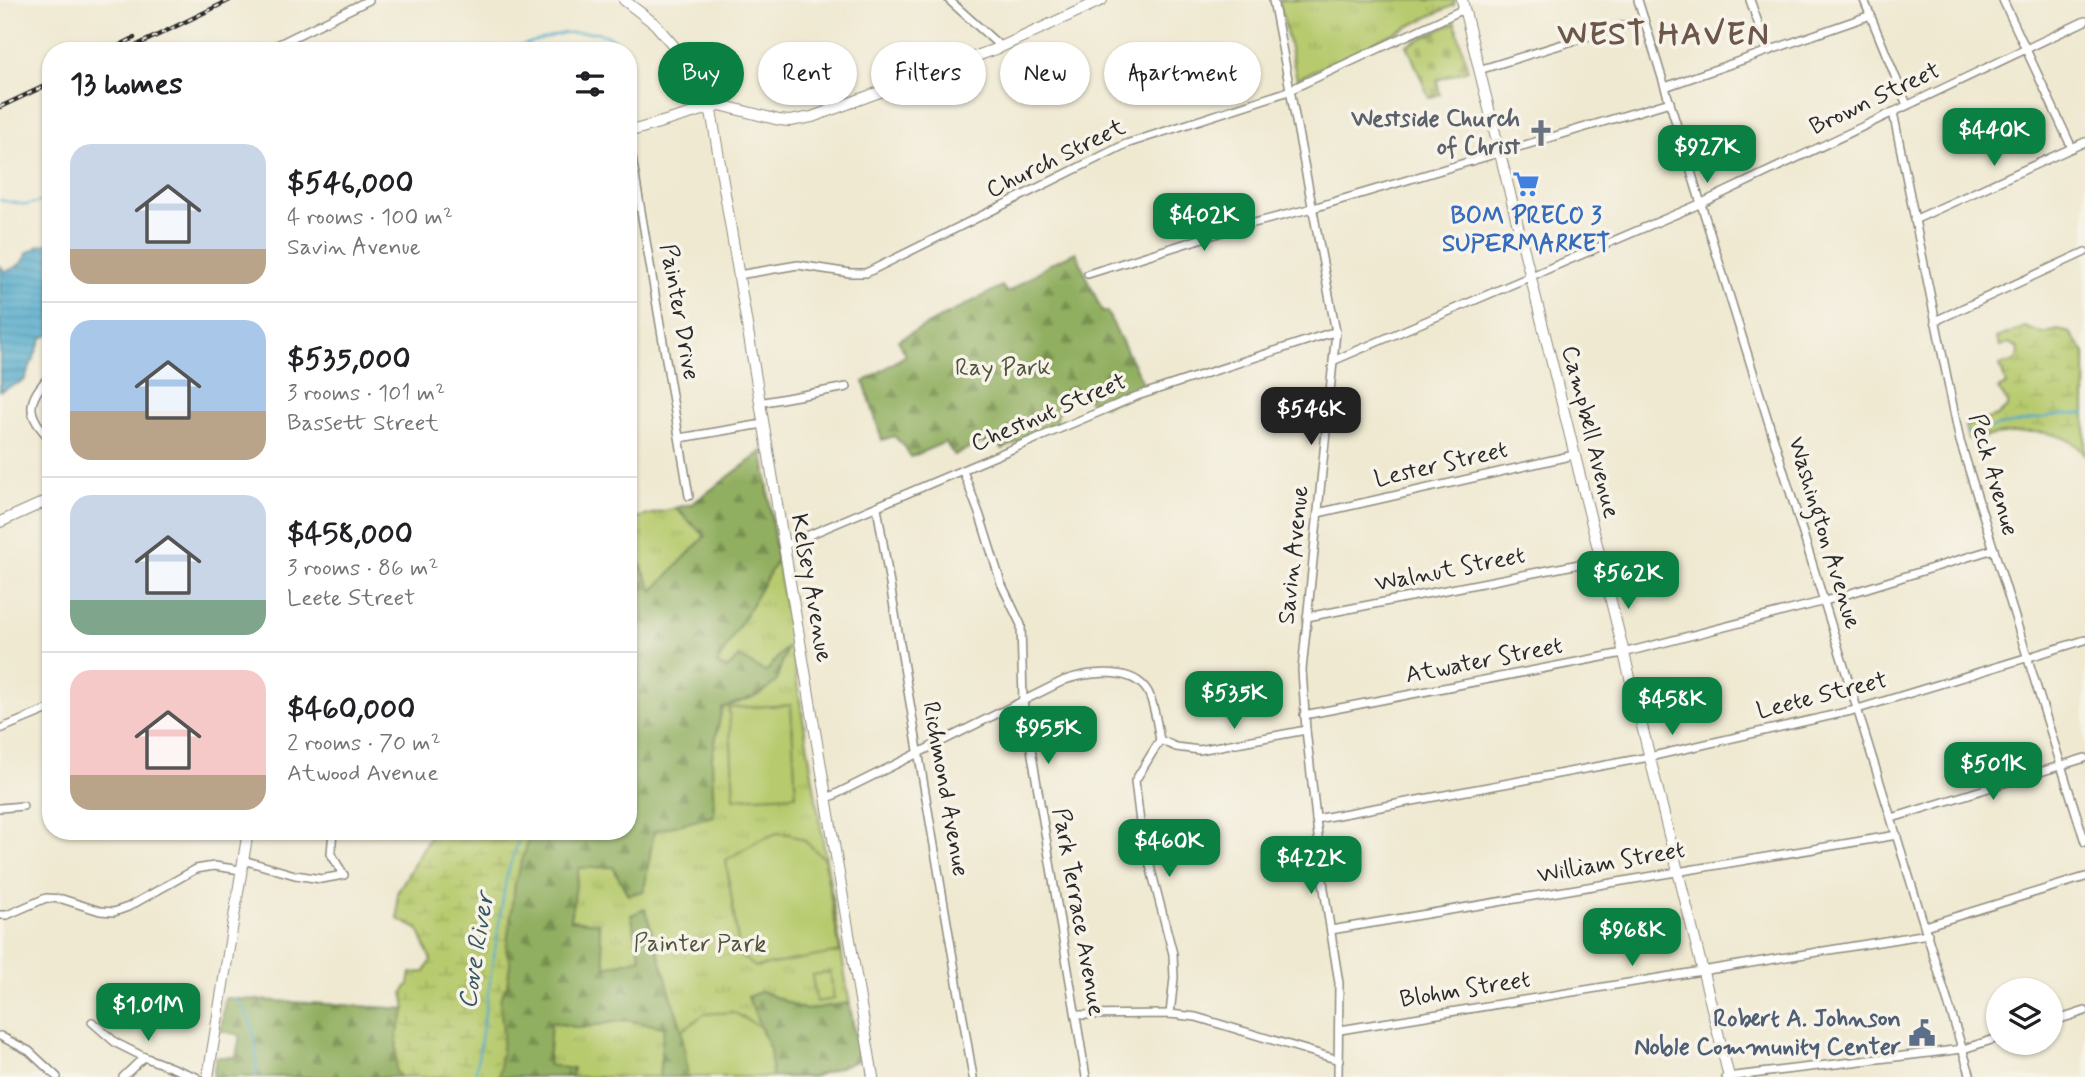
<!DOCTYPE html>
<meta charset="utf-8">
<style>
:root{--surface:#fff;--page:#f2f2f2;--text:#202124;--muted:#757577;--line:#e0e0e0;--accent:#0b8043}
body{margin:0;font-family:Mynerve,sans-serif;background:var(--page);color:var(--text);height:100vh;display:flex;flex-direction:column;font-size:26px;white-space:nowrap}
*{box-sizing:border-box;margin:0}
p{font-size:23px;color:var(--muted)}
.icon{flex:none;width:38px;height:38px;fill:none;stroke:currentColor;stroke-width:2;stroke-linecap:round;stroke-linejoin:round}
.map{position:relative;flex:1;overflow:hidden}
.drawer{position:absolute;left:42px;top:42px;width:595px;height:798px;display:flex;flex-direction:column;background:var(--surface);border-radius:28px;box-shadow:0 2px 5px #0004}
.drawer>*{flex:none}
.hud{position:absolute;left:658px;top:42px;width:665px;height:63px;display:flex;gap:14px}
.buttons{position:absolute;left:1986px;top:978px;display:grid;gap:14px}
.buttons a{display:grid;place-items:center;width:77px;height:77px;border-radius:50%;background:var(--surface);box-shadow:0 2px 5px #0004;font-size:35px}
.price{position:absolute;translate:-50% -60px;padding:0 16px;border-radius:14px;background:var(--accent);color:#fff;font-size:23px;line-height:46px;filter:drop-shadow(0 2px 4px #0008)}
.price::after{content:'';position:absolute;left:50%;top:42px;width:21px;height:16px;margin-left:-10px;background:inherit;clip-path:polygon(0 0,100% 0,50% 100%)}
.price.active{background:#222;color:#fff}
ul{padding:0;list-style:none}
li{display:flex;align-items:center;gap:21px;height:175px;padding:0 28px}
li+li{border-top:2px solid var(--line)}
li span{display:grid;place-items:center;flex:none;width:196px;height:140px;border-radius:21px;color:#555}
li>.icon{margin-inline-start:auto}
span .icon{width:84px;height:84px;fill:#fffc;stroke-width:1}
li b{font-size:30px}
h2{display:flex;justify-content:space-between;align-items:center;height:84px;padding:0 28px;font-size:30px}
.chip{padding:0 24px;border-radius:32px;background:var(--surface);box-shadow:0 2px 5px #0004;font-size:24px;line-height:63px}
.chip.active{background:var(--accent);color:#fff}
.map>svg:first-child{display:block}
.grass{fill:url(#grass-tufts);stroke:#717b4c;stroke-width:2}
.forest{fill:url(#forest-firs);stroke:#5e6d46;stroke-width:2}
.wetland{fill:url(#wetland-marsh);stroke:#717b4c;stroke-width:2}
.cemetery{fill:url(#cemetery-stones);stroke:#717b4c;stroke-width:2}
.garden{fill:#b7cb6e;stroke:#717b4c;stroke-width:2}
.water{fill:url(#water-rules);stroke:#3b6a7a;stroke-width:2}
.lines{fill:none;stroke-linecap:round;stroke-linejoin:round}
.stream{stroke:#4ba8ca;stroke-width:2}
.street-casing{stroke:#8d8a7e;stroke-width:10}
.secondary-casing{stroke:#8d8a7e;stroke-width:12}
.street{stroke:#fff;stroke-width:7}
.secondary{stroke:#fff;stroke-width:10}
.rail-casing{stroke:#2b2b2b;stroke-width:4.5}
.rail{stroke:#f7f3e8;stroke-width:2;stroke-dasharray:5;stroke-linecap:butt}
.labels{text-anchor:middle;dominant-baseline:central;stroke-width:7;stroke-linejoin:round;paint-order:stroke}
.street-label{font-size:24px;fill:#2b2b2b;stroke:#f7f3e8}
.worship-label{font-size:24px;font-weight:bold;fill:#5b616d;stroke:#f7f3e8;text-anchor:end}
.shop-label{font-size:24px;font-weight:bold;fill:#366cbe;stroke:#f7f3e8}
.park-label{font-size:24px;fill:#4e533c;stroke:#f7f3e8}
.service-label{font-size:24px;font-weight:bold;fill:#4e5e75;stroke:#f7f3e8;text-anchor:end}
.water-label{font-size:26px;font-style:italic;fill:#365763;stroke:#f7f3e8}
.district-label{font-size:32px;font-weight:bold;letter-spacing:2px;fill:#6c574a;stroke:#f7f3e8}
</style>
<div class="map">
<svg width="2085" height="1077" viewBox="0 0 2085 1077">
<defs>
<pattern id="grass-tufts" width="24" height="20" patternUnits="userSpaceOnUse" patternTransform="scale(1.75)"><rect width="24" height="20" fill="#b7cb6e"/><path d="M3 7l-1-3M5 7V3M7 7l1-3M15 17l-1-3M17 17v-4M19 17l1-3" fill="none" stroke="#9eae5f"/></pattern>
<pattern id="forest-firs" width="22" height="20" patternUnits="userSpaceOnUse" patternTransform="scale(1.75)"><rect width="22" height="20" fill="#91af61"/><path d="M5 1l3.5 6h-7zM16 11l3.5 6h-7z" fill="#778f50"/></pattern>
<pattern id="wetland-marsh" width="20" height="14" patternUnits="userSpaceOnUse" patternTransform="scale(1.75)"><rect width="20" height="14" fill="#b7cb6e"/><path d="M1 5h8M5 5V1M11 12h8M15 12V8" fill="none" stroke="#9eae5f"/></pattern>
<pattern id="cemetery-stones" width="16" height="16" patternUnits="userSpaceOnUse" patternTransform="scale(1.75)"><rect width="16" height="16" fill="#b7cb6e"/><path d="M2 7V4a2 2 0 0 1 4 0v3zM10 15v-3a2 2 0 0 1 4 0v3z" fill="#9eae5f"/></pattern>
<pattern id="water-rules" width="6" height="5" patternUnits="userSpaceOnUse" patternTransform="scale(1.75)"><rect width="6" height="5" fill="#4ba8ca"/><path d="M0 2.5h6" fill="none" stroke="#3f89a4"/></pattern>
</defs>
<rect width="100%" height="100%" fill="#f7f3e8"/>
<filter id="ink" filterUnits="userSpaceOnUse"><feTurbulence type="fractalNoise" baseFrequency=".0143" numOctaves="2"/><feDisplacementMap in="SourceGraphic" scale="14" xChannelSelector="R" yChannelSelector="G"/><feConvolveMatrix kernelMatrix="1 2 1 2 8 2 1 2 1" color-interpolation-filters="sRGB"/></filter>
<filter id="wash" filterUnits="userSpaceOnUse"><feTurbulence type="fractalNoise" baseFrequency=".00686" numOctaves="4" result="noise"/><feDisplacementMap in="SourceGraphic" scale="28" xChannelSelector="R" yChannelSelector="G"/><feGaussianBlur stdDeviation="1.57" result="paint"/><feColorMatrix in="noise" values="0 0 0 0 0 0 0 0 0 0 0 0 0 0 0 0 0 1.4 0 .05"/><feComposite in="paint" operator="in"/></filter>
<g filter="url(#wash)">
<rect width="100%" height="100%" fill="#efe9d1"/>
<g class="grass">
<path d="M1279 0H1455L1454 5 1297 79Z"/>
<path d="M763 451 777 560 859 1060 812 1077H499L503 1036 500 998 510 963 531 831H628V520L692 504Z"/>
</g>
<g class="forest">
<path d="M1076 252 1102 312H1107L1145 387 1104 406 1098 401H1090L1072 387 1065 390 1055 426 1002 449 997 443H980L954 455 945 442 911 457 905 447 894 436 882 440 864 382 906 355 898 340 1002 286 1007 293 1052 263Z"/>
<path d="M763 451 777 560 717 664 727 669 739 657 766 672 787 646 776 682 759 695 722 708 712 757 714 816 654 831 644 891 628 895 613 867 579 868 570 920 598 923 606 967 641 958 631 915 645 909 682 1031 688 1077H659L664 1027 626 1020 580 1028 551 1022 548 1065 573 1069 572 1077H498L503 1036 500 998 507 985 510 963 506 950 515 883 531 831H628V539L653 591 705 536 675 508 692 504Z"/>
<path d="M761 991 806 1010 849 1003 859 1060 812 1077H772L770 1050 748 997Z"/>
<path d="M225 998 406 1009 397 1035 396 1072 401 1077H213L216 1057H236L240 1035 221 1031Z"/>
</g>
<g class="wetland">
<path d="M2025 327 2043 334 2058 330 2070 333 2085 353V454C2058 420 2005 434 1968 439L1965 426 1997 416 2007 407V402L1998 389 2006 385 2000 365 2015 361 2019 354 2017 347 2009 343 2000 346 1996 338Z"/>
<path d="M433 831H531L515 883 506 950 510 963 507 985 500 999 503 1036 499 1077H401L396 1072 397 1035 406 1009 403 992 409 984 411 973 425 972 431 960 418 929 398 919 397 893Z"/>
</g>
<path class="cemetery" d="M1455 22 1468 70 1437 80 1440 94 1429 98 1407 45Z"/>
<g class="garden">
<path d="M791 705 796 795 734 798 729 708Z"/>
<path d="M777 833 789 834 804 840 824 858 840 952 756 967 740 956 726 860 760 840Z"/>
<path d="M830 972 834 999 816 1002 812 975Z"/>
<path d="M733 1012 760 1027 770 1050 772 1077H688L682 1031 704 1014Z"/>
</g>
<path class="water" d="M51 243V334L42 338 24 381 0 391V266L5 272C14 268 26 263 27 253L39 246Z"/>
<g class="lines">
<g class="stream">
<path d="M501 51 563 33 597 32 614 39V51"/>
<path d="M0 200 26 205 51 199"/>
<path d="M1966 433 2051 416 2085 413"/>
<path d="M235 998 250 1019 256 1046V1077"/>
<path d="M475 1077 506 878 521 831"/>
</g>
</g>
</g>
<g filter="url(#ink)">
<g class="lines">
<defs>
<g id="street">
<path d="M949 0 1001 47"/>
<path d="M1273 0 1336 332 1302 670 1306 730 1324 889 1339 983 1338 1077"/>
<path d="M1638 0 1971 1077"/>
<path d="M1750 0 1768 51"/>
<path d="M1864 0 1907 105"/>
<path d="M2003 0 2072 148"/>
<path d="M265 51 369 0"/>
<path d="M1479 70 1644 19"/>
<path d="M1665 87 1871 15"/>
<path d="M1893 112 1960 441 2085 842"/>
<path d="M628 134 689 496"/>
<path d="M1914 220 2085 142"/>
<path d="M1088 274 1238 227 1313 208 1670 102"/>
<path d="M738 275 798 265 850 273H866L1126 144 1283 93 1464 9"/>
<path d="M1935 321 2085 252"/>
<path d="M1335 360 1702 203 2085 21"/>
<path d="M51 374C26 402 25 413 51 440"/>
<path d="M759 403 847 387"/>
<path d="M680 438 763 424"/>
<path d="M963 471 980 516 1001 583 1021 625 1023 701 1086 1077"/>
<path d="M877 507 973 1077"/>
<path d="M1318 513 1574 455"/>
<path d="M783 546 1137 396 1327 334 1336 332"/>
<path d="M1307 617 1600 560"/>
<path d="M1304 715 1623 653 1825 601 1994 549"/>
<path d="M0 729 51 708"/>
<path d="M1160 740 1135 781 1141 831 1173 954 1174 978 1170 1014"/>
<path d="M1160 740 1176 747 1199 750 1306 730"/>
<path d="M826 799 1065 680C1088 672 1133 666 1148 692 1155 706 1157 725 1160 740"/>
<path d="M0 808 23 806"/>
<path d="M1892 818 2085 758"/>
<path d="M1316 819 1649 757 1851 711 2085 640"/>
<path d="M243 860 295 875 321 879 344 875 331 854 333 831"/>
<path d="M0 915H7L46 898 62 899 100 911 114 912 128 907 196 869 214 866 241 870"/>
<path d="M1925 926 2085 877"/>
<path d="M1331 930 1897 835"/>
<path d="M1076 1015 1170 1014 1196 1017 1339 1060"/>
<path d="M92 1022 116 1043 144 1057 196 1077"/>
<path d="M2051 1022 2085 1011"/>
<path d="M1340 1030 1928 934"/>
<path d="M0 1036 29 1051 57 1077"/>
<path d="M123 1077 144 1057"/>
<path d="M1726 1077 1963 1049 1998 1038"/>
</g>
<g id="secondary">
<path d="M624 0 655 24 713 92 710 106 713 122 873 1077"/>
<path d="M1462 0 1729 1077"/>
<path d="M682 59 700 98 710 106"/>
<path d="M628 132 720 105 779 120 790 121 812 117 1001 47 1102 0"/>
<path d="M0 522 51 499"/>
<path d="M208 1077 248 831"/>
</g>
</defs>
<use href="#street" class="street-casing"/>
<use href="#secondary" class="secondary-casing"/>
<use href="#street" class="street"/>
<use href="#secondary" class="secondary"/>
<defs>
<g id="rail">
<path d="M108 51 134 38"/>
<path d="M125 51 230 0"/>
<path d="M0 107 51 83"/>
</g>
</defs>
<use href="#rail" class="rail-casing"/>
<use href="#rail" class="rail"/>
</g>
</g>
<defs>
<symbol id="church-bare" viewBox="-9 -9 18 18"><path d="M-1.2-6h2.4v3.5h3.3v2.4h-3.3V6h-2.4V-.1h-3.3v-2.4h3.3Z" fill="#6b7280" stroke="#f7f3e8" stroke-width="2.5" paint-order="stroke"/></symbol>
<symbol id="supermarket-bare" viewBox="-9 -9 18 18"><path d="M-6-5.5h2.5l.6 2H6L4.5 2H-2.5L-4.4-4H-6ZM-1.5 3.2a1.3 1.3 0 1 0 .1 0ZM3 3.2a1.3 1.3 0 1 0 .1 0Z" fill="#3f7fe0" stroke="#f7f3e8" stroke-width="2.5" paint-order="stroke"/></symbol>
<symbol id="civic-bare" viewBox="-9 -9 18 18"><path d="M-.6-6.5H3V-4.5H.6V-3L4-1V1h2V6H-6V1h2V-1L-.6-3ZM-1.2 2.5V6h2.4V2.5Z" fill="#5c6f8a" stroke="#f7f3e8" stroke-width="2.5" paint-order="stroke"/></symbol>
</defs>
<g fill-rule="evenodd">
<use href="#church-bare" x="1522" y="114" width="38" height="38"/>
<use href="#supermarket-bare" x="1507" y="165" width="38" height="38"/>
<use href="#civic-bare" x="1903" y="1014" width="38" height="38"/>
</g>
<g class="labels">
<g class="street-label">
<text transform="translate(1875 99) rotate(-25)">Brown Street</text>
<text transform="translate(1056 159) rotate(-26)">Church Street</text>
<text transform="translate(679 312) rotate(80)">Painter Drive</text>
<text transform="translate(1049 413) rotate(-23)">Chestnut Street</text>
<text transform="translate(1590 432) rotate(76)">Campbell Avenue</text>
<text transform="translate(1441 465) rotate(-13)">Lester Street</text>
<text transform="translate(1993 475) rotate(74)">Peck Avenue</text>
<text transform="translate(1824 533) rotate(73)">Washington Avenue</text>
<text transform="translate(1294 555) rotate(-84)">Savin Avenue</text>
<text transform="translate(1450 570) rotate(-11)">Walnut Street</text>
<text transform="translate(811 588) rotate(80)">Kelsey Avenue</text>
<text transform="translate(1484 661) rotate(-11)">Atwater Street</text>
<text transform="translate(1822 696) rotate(-14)">Leete Street</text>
<text transform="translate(945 789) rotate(80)">Richmond Avenue</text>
<text transform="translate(1611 863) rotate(-10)">William Street</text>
<text transform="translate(1078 912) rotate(80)">Park Terrace Avenue</text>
<text transform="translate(1465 990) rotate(-9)">Blohm Street</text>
</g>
<g class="worship-label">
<text x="1520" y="119">Westside Church<tspan x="1520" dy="28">of Christ</tspan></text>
</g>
<g class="shop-label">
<text x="1526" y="216">BOM PRECO 3<tspan x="1526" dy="28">SUPERMARKET</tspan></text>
</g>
<g class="park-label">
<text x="1003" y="368">Ray Park</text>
<text x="700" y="944">Painter Park</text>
</g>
<g class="service-label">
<text x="1901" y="1019">Robert A. Johnson<tspan x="1901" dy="28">Noble Community Center</tspan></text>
</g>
<g class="water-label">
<text transform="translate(477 951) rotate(-81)">Cove River</text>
</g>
<g class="district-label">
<text x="1664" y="35">WEST HAVEN</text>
</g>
</g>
</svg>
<div class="buttons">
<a><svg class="icon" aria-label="layers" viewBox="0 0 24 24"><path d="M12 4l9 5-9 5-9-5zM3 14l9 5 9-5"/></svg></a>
</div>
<b class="price" style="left:1994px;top:168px">$440K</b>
<b class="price" style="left:1707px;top:185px">$927K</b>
<b class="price" style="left:1204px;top:253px">$402K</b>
<b class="price active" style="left:1311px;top:447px">$546K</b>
<b class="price" style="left:1628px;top:611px">$562K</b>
<b class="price" style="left:1234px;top:731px">$535K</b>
<b class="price" style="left:1672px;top:737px">$458K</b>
<b class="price" style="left:1048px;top:766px">$955K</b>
<b class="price" style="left:1993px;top:802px">$501K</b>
<b class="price" style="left:1169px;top:879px">$460K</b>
<b class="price" style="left:1311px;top:896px">$422K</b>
<b class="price" style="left:1632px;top:968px">$968K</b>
<b class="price" style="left:148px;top:1043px">$1.01M</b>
<div class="hud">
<a class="chip active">Buy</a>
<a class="chip">Rent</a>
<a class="chip">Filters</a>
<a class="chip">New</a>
<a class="chip">Apartment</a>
</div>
<section class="drawer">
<h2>13 homes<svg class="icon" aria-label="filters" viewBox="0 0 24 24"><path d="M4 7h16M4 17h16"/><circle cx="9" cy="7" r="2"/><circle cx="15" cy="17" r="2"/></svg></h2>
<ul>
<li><span style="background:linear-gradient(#c9d6e8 75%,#b9a48a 0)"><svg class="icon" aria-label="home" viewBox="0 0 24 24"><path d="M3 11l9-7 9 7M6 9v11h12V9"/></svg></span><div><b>$546,000</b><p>4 rooms · 100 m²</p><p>Savin Avenue</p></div></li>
<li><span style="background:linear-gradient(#a9c7e8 65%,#b9a48a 0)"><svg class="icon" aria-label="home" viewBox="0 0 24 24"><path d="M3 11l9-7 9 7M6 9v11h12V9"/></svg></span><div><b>$535,000</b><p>3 rooms · 101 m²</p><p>Bassett Street</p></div></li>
<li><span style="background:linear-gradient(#c9d6e8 75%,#7fa58c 0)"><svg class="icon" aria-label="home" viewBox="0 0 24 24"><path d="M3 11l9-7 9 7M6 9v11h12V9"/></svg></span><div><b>$458,000</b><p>3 rooms · 86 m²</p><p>Leete Street</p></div></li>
<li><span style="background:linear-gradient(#f6c9c9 75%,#b9a48a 0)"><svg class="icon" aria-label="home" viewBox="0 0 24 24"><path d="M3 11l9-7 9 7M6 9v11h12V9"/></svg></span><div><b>$460,000</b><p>2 rooms · 70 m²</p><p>Atwood Avenue</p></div></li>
</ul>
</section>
</div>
